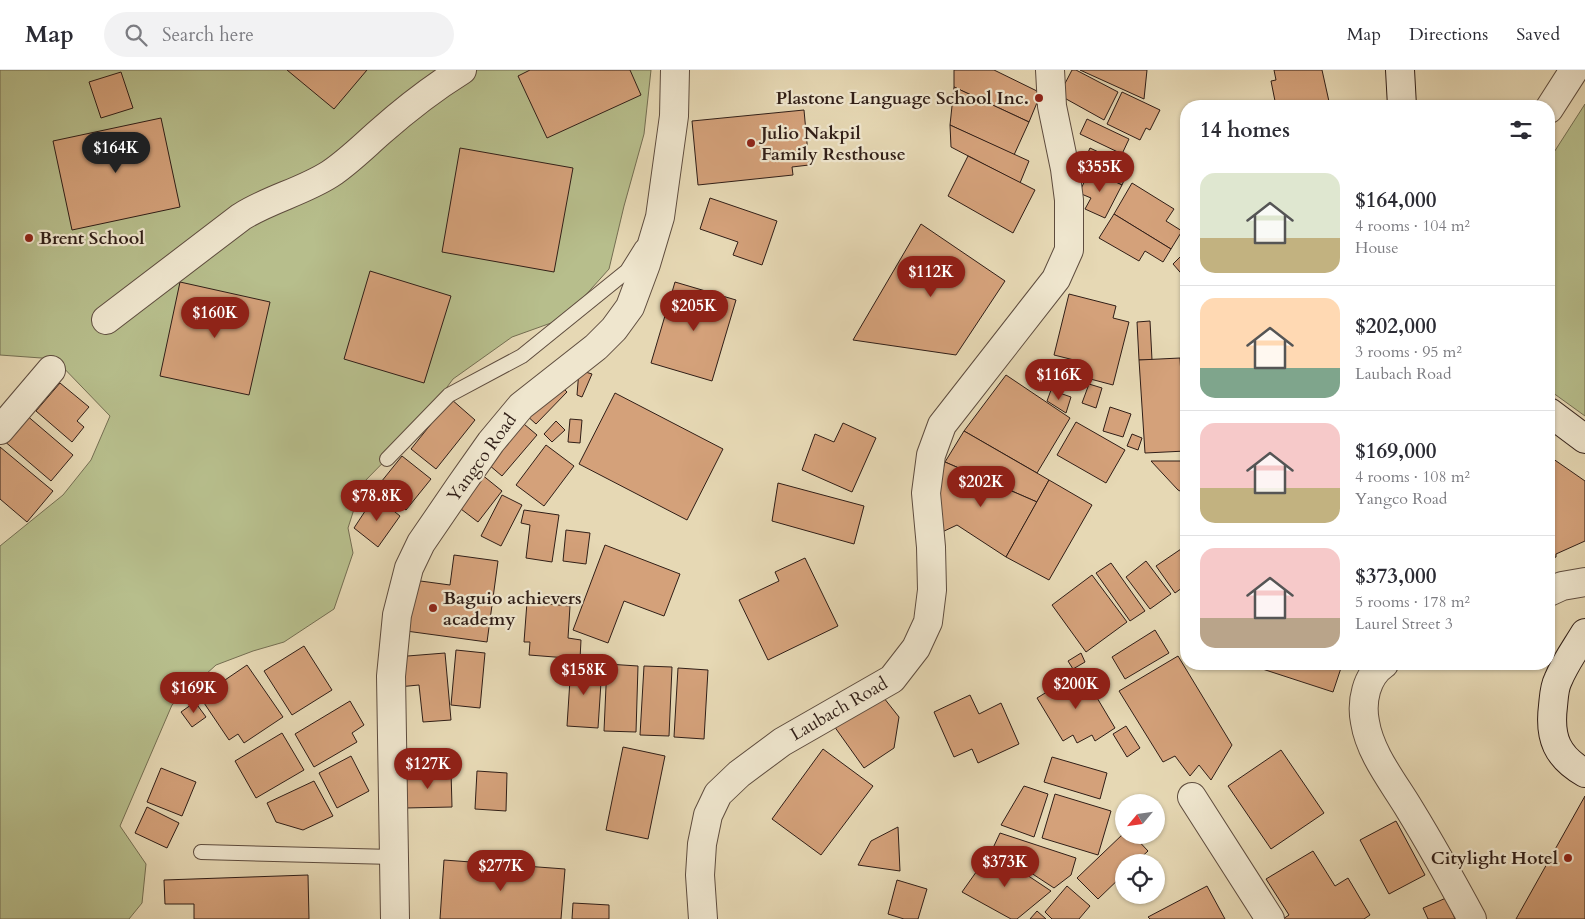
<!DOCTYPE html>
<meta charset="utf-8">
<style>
:root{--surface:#fff;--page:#f2f2f3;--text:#2b2b33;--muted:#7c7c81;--line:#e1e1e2;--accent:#8f2418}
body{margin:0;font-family:Cardo,serif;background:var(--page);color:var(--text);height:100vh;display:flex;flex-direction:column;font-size:19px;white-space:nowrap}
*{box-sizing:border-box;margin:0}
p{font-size:16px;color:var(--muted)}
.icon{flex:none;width:28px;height:28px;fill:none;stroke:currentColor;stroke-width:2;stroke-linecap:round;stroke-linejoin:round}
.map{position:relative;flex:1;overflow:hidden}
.panel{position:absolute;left:1180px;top:30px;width:375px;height:570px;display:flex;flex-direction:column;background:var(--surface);border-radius:20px;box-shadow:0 1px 4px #0004}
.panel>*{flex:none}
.needle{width:32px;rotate:241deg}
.tools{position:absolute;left:1115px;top:724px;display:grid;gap:10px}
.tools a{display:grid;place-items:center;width:50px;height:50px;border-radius:50%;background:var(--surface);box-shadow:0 1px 4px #0004;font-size:25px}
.price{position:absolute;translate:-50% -42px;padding:0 11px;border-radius:18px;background:var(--accent);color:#fff;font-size:16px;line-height:32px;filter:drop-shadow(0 1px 2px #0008)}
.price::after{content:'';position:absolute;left:50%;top:30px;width:15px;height:11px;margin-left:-8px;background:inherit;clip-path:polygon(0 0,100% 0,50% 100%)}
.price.current{background:#222;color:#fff}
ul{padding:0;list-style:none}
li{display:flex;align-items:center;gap:15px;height:125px;padding:0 20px}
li+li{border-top:1px solid var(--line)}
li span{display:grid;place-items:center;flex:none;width:140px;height:100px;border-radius:15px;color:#555}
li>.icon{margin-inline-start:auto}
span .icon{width:60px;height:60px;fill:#fffc;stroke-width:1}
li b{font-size:21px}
h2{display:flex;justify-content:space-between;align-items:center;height:60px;padding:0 20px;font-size:21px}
header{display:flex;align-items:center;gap:30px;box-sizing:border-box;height:70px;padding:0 25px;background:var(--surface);border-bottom:1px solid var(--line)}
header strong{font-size:24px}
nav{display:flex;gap:28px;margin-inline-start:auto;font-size:18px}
.search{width:350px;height:45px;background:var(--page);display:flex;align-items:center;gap:12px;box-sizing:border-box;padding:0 18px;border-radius:28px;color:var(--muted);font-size:19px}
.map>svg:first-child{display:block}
.green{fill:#b7be8c;stroke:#746e52}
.building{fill:#d4a17a;stroke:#301e17}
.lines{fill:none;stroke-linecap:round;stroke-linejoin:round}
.lane-casing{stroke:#5e4c3e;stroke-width:16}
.street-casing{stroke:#5e4c3e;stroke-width:30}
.secondary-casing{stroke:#301e17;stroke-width:30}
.lane{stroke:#efe6ce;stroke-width:14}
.street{stroke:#efe6ce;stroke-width:28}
.secondary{stroke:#efe6ce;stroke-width:28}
.poi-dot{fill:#8f2418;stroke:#efe6ce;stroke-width:2}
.labels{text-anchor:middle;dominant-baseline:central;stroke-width:4.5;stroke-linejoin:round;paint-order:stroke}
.poi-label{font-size:18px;font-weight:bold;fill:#301e17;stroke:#efe6ce;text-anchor:start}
.street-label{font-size:18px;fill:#301e17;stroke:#efe6ce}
</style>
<header>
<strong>Map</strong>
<div class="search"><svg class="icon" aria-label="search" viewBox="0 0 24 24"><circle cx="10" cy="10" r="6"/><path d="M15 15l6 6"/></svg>Search here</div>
<nav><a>Map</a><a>Directions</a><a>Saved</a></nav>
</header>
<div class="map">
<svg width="1585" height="849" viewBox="0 0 1585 849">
<rect width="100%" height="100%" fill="#e6d8b4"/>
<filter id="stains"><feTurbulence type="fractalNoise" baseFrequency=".004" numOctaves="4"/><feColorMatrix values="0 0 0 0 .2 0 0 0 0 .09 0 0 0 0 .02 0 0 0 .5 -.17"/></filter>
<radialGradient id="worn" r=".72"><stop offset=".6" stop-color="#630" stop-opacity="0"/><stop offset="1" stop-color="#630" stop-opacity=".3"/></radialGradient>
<g class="green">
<path d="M0 0H651L644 64 624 136 609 199 565 248 512 267 453 309 416 359 362 414 348 458 353 483 334 539 284 572 253 581 216 595 172 635 120 756 146 794 142 833 129 849H0V476L63 425 91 390 110 346 55 289 0 285Z"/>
<path d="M1585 34V346L1549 320V90Z"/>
</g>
<g class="building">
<path d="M287 0H367L334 39Z"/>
<path d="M530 0H630L641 25 547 68 518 6Z"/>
<path d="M954 0H994L1041 23 1029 52 954 17Z"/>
<path d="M1072 0H1076L1118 22 1104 50 1059 25Z"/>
<path d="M1080 0H1147L1144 29Z"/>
<path d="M1274 0H1322L1330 36H1276L1271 11 1276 10Z"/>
<path d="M121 2 133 38 101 48 89 12Z"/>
<path d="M954 17 1029 52 1014 85 950 55Z"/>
<path d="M1122 22 1160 40 1150 60 1146 58 1140 70 1107 54Z"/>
<path d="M804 40 809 95 792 97 793 105 698 115 692 51Z"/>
<path d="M161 48 180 137 72 160 53 71Z"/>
<path d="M1087 49 1129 69 1122 84 1080 64Z"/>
<path d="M950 55 1029 91 1020 113 951 77Z"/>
<path d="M460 78 573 98 554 202 442 182Z"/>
<path d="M1090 78 1130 97 1122 115 1082 96Z"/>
<path d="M968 86 1035 120 1013 163 948 126Z"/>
<path d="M1090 100 1122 115 1105 148 1085 139 1091 128 1079 123Z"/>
<path d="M1132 113 1174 139 1166 151 1182 161 1171 179 1114 144Z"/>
<path d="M710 128 777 151 762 195 733 185 738 172 700 159Z"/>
<path d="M1114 144 1171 179 1163 192 1145 181 1139 191 1099 168Z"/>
<path d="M921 154 1005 211 956 285 853 270Z"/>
<path d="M1186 181V209L1173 194Z"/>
<path d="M370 201 451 226 424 313 344 289Z"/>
<path d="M180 212 270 232 249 325 160 306Z"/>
<path d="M675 212 736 230 712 311 651 293Z"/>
<path d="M1069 224 1116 236 1113 248 1129 252 1113 315 1079 306 1082 292 1054 285Z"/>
<path d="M1150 251 1152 290H1139L1137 252Z"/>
<path d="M1180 288 1183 340H1186V381L1145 383 1139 290Z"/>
<path d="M579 300 592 304 582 327 577 325Z"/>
<path d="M1006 305 1070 348 1037 403 964 361Z"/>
<path d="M557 312 567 322 536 354 525 344Z"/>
<path d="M60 313 89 337 77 351 84 357 72 372 36 341Z"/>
<path d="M1089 314 1102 318 1096 338 1082 333Z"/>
<path d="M1051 320 1071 327 1066 343 1047 331Z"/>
<path d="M615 323 723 379 687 450 579 394Z"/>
<path d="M451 329 475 350 436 399 411 379Z"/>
<path d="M1110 337 1131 344 1123 367 1103 361Z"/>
<path d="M25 344 73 385 51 411 3 370Z"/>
<path d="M518 349 537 365 502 406 482 389Z"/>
<path d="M570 349 582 350 580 373 568 372Z"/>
<path d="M556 351 565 360 552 372 544 364Z"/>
<path d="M1076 352 1125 380 1106 413 1057 385Z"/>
<path d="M843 353 876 368 852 422 802 400 815 364 834 372Z"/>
<path d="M964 361 1049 410 1037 432 945 392Z"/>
<path d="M1132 364 1142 368 1138 380 1127 376Z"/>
<path d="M546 375 574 396 544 436 516 415Z"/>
<path d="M0 377 53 421 27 452 0 429Z"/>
<path d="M402 386 431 409 406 440 377 417Z"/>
<path d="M1549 386 1585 411V471L1556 484V487L1549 490Z"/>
<path d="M1151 391H1186V424L1178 420Z"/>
<path d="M945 392 1037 432 1006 487 957 455 940 463 934 429Z"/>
<path d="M481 404 502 421 478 452 457 436Z"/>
<path d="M1049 410 1092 435 1049 510 1006 487Z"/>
<path d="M778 413 864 436 854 474 772 451Z"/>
<path d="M502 425 522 435 501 476 481 466Z"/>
<path d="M375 426 400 446 378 477 354 458Z"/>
<path d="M524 440 559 445 552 492 526 488 530 455 521 453Z"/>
<path d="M566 460 590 463 586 494 563 491Z"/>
<path d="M605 475 680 504 664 546 624 531 608 573 573 560Z"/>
<path d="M1181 479 1186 487V515L1175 523 1156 496Z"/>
<path d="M454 485 498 491 487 572 406 561 413 510 450 515Z"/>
<path d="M805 488 838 556 768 590 739 530 779 511 775 502Z"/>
<path d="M1146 491 1171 524 1150 539 1126 507Z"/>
<path d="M1111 493 1145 541 1130 551 1096 503Z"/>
<path d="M1092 505 1127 552 1086 582 1052 535Z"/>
<path d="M527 532 570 536 568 568 581 570 580 589 529 585 530 572H524Z"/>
<path d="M1155 560 1169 583 1125 609 1112 587Z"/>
<path d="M304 576 332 620 292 645 264 601Z"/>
<path d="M456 580 485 583 480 638 451 635Z"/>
<path d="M445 583 451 650 423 652 419 615 398 617 395 587Z"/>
<path d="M1081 583 1085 592 1073 599 1068 591Z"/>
<path d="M1178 586 1232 675 1211 710 1199 695 1190 706 1175 686 1163 692 1119 621Z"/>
<path d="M571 594 602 597 598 658 567 656Z"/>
<path d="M607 594 638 596 636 662 604 661Z"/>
<path d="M1247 594H1355L1353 598 1342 595 1333 622Z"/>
<path d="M247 595 283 647 244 673 238 664 229 670 200 627Z"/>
<path d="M644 596 672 597 669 666 640 665Z"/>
<path d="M678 598 708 600 704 669 674 667Z"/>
<path d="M1081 601 1115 658 1095 671 1092 665 1077 673 1073 665 1063 671 1037 628Z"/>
<path d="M880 623 899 647 894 678 864 698 829 649Z"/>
<path d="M970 625 979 644 1001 633 1019 674 978 693 972 679 954 687 934 642Z"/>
<path d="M350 631 364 655 352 663 357 672 314 697 295 664Z"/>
<path d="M195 632 206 647 192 657 181 642Z"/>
<path d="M1126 656 1140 678 1127 687 1113 664Z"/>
<path d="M282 663 304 700 256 728 235 691Z"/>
<path d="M623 677 665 686 648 769 606 760Z"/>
<path d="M823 679 873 716 821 785 772 749Z"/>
<path d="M1281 680 1324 743 1271 779 1228 716Z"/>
<path d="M351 686 369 721 337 738 319 703Z"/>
<path d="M1052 687 1107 703 1100 729 1044 712Z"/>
<path d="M161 698 196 712 182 746 147 732Z"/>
<path d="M451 701 452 737 405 738V702Z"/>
<path d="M477 701 507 703 506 741 475 739Z"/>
<path d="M314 711 333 746 303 760 276 752 267 733Z"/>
<path d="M1024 716 1048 724 1034 767 1001 755Z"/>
<path d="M1055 724 1111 741 1098 785 1042 768Z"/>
<path d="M1585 726V849H1516Z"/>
<path d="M147 737 179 753 167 778 135 763Z"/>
<path d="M1396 751 1425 805 1389 824 1360 770Z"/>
<path d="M898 757 900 801 858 795 871 771Z"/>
<path d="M1000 763 1076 788 1071 805 1054 818 993 778Z"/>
<path d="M1124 763V765H1133L1148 781 1136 792H1124V804L1098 829 1077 808Z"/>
<path d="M991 781 1051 821 1017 849H1011L962 822Z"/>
<path d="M1313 781 1335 816 1348 808 1370 845 1364 849H1283L1289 845 1266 809Z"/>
<path d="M444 790 565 799 561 849H440Z"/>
<path d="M308 805 309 849H194V834H165L164 810Z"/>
<path d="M897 810 927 819 918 849H904L888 844Z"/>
<path d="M1067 816 1090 836 1079 849H1052L1045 842Z"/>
<path d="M1207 816 1225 849H1150L1148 847Z"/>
<path d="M1446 828 1455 849H1428L1423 838Z"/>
<path d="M573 833 609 835V849H572Z"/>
<path d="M1037 841 1046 849H1030Z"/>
</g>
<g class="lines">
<defs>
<g id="lane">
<path d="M387 389 449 325 522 286 627 201 642 177"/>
<path d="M201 782 393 787"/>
</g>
<g id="street">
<path d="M1549 39 1574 0"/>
<path d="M106 250 241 147C269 129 302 122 330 104 348 92 364 76 380 62 406 39 433 18 462 0"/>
<path d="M0 360 51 300"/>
<path d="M1549 522 1562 516 1585 512"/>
<path d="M1384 594C1366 606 1361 632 1365 652 1370 684 1394 713 1410 740 1432 776 1452 812 1472 849"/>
<path d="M1192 727 1270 849"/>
<path d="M395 849 391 606 397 545 409 498 421 473 460 416 491 372 521 336 596 277 614 259 630 237 646 194 660 147 674 46 675 0"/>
<path d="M703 849 700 805 702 774 708 745 718 724 739 704 782 672 892 609 916 578 928 552 932 520 931 477 926 423 931 385 942 355 1056 209 1069 180V130L1065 99 1052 36 1050 0"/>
</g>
<g id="secondary">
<path d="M1400 0 1402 36"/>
<path d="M1549 342 1585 369"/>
<path d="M1585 563C1576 578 1565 593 1558 610 1554 618 1554 627 1553 636 1549 668 1557 687 1585 703"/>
</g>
</defs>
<use href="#lane" class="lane-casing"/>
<use href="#street" class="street-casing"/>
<use href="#secondary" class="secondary-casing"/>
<use href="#lane" class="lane"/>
<use href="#street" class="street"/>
<use href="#secondary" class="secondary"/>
</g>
<g class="poi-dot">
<circle cx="1039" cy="28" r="5"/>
<circle cx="751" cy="73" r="5"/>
<circle cx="29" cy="168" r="5"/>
<circle cx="433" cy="538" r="5"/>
<circle cx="1568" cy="788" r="5"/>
</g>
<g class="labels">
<g class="poi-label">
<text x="1029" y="28" text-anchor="end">Plastone Language School Inc.</text>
<text x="761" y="63">Julio Nakpil<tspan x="761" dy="21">Family Resthouse</tspan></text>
<text x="39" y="168">Brent School</text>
<text x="443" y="528">Baguio achievers<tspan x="443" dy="21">academy</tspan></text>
<text x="1558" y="788" text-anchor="end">Citylight Hotel</text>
</g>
<g class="street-label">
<text transform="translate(482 388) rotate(-54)">Yangco Road</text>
<text transform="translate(839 639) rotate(-30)">Laubach Road</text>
</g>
</g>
<rect width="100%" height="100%" filter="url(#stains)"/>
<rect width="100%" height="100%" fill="url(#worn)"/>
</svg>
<div class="tools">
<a><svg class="needle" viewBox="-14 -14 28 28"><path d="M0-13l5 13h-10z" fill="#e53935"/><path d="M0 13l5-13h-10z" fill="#7c7c81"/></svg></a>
<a><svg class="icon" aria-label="locate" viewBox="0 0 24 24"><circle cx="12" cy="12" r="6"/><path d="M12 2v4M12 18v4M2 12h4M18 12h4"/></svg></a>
</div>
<b class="price current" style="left:116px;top:104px">$164K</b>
<b class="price" style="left:1100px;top:123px">$355K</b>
<b class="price" style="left:931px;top:228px">$112K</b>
<b class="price" style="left:694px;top:262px">$205K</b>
<b class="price" style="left:215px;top:269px">$160K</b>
<b class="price" style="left:1059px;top:331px">$116K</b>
<b class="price" style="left:981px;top:438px">$202K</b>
<b class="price" style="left:377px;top:452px">$78.8K</b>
<b class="price" style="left:584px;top:626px">$158K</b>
<b class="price" style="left:1076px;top:640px">$200K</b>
<b class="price" style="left:194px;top:644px">$169K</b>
<b class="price" style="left:428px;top:720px">$127K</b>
<b class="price" style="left:1005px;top:818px">$373K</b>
<b class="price" style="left:501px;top:822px">$277K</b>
<section class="panel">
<h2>14 homes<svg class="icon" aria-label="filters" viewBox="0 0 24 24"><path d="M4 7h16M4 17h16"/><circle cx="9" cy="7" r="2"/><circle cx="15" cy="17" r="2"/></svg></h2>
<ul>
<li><span style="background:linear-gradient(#dfe7d0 65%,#c2b280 0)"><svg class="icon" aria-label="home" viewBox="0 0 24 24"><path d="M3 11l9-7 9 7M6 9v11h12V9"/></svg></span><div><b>$164,000</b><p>4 rooms · 104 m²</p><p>House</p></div></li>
<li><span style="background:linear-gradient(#ffd9b3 70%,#7fa58c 0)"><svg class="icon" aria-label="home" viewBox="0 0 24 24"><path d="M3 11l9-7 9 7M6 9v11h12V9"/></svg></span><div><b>$202,000</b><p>3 rooms · 95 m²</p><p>Laubach Road</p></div></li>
<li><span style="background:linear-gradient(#f6c9c9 65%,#c2b280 0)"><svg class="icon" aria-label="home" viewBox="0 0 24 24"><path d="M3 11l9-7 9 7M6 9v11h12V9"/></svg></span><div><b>$169,000</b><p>4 rooms · 108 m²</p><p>Yangco Road</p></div></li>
<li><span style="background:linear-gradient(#f6c9c9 70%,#b9a48a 0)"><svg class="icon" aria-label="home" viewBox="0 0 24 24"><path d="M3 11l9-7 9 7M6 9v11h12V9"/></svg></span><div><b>$373,000</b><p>5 rooms · 178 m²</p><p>Laurel Street 3</p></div></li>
</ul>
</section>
</div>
